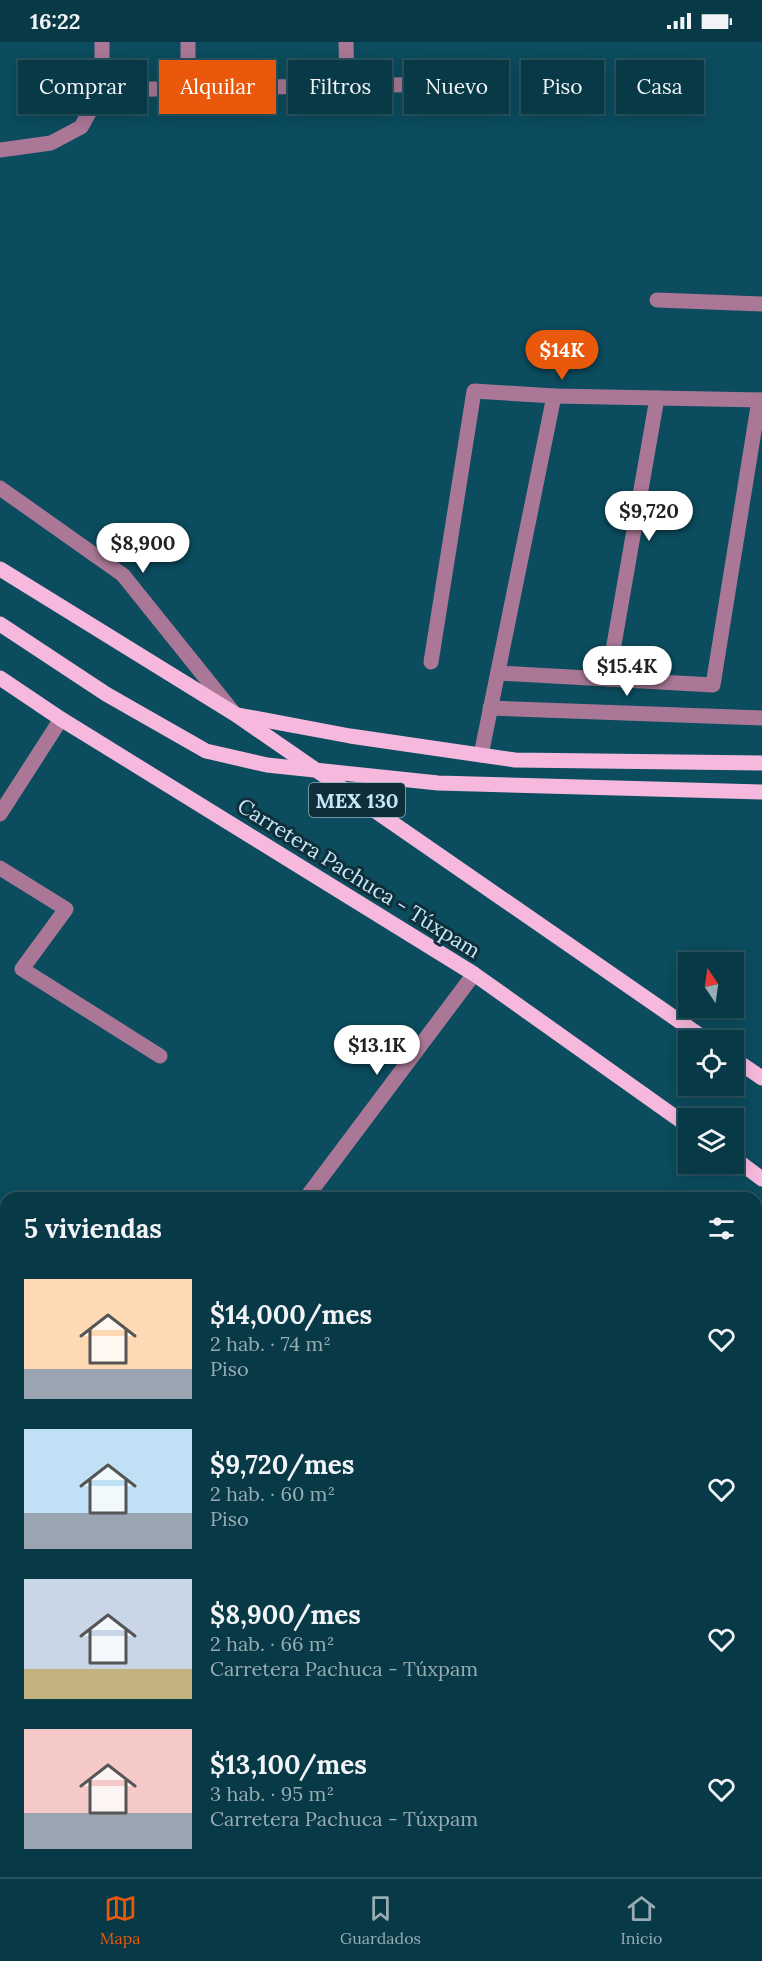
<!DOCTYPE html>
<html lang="es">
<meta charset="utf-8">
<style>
:root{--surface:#083946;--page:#11404d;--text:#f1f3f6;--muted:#98acb3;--line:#29535f;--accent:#ea580c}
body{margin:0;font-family:Lora,serif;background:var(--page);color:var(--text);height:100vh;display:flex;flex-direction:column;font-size:22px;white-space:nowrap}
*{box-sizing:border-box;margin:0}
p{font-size:20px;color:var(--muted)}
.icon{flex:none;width:33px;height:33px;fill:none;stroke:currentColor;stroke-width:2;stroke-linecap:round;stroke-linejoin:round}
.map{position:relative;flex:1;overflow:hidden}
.panel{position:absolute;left:0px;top:1150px;width:762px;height:686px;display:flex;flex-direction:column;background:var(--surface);border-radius:18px 18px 0 0;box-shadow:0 3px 15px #0003,0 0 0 2px var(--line)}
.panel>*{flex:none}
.top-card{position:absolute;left:18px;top:18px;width:726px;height:54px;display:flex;gap:12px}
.needle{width:39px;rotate:347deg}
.controls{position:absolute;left:678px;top:910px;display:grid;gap:12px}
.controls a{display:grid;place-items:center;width:66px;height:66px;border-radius:0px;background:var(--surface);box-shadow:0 3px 15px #0003,0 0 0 2px var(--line);font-size:30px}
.price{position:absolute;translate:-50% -51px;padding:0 14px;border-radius:21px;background:#fff;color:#222;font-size:20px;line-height:39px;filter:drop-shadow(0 2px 3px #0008)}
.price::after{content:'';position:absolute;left:50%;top:36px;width:18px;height:14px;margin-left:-9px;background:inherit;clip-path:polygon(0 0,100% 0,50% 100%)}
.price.active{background:var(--accent);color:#fff}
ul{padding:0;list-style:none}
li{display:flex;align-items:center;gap:18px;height:150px;padding:0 24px}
li span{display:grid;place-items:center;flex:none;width:168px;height:120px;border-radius:0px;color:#555}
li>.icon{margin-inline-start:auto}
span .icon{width:72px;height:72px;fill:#fffc;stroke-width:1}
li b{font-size:26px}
h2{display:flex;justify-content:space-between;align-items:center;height:72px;padding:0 24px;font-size:26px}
.pill{padding:0 21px;border-radius:0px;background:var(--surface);box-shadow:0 3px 15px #0003,0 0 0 2px var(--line);font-size:21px;line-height:54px}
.pill.active{background:var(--accent);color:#fff}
.status{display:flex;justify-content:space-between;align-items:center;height:42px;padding:0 30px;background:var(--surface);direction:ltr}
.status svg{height:16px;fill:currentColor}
.dock{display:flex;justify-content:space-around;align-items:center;height:84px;border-top:2px solid var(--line);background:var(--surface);font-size:16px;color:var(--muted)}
.dock a{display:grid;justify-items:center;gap:3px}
.dock .active{color:var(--accent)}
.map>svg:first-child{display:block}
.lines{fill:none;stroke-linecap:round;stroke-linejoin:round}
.minor{stroke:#aa7896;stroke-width:15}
.major{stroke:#f6b9dd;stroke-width:15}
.major-bridge{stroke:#f6b9dd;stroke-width:15}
.labels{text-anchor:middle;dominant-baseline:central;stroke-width:6;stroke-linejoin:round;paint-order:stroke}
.shield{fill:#0f2f3a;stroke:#8eb1be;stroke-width:1.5}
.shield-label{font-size:20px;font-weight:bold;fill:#c5e9f6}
.street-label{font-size:21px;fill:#c5e9f6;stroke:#0f2f3a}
</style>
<div class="status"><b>16:22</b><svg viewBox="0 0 49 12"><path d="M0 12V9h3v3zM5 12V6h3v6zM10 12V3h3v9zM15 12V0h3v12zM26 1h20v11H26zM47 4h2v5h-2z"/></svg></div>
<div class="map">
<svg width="762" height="1835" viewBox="0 0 762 1835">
<rect width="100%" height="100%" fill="#0b4c5e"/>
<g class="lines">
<g class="minor">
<path d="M188 0V46"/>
<path d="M346 0 347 43"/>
<path d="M102 48 448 42"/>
<path d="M0 108 51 101 81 85 102 48V0"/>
<path d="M657 258 762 262"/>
<path d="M554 354 762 358"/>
<path d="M0 446 123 533 233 670"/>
<path d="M431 620 474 349 554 354 481 713"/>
<path d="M498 631 713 643 759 358"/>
<path d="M608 637 657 356"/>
<path d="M490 666 762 676"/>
<path d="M0 772 61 677"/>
<path d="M0 826 66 867 22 927 160 1014"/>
<path d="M306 1156 474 932"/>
<path d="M756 1400H762"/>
<path d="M0 1508 6 1507"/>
<path d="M756 1518H762"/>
<path d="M756 1679H762"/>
<path d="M0 1826 6 1825"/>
<path d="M709 1830V1835"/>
<path d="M746 1830V1835"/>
</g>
<g class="major">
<path d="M0 527 235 672 708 999"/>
<path d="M0 636 61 677 474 932 688 1084"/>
<path d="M238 673 350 694 515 718 762 721"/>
<path d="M734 1017 762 1036"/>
<path d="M734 1116 762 1137"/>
</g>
<path class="major-bridge" d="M0 582 106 652 206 709 267 723 438 741 762 750"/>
</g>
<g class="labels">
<rect class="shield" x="309" y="741" width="96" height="34" rx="4.5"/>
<g class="shield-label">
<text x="357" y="758">MEX 130</text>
</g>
<g class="street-label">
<text transform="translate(359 836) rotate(32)">Carretera Pachuca - Túxpam</text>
</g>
</g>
</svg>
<div class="controls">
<a><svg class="needle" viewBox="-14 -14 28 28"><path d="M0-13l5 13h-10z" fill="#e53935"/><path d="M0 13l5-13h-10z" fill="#98acb3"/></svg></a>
<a><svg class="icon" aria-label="locate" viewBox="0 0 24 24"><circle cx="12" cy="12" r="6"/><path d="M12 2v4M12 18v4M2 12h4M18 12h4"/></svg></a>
<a><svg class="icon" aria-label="layers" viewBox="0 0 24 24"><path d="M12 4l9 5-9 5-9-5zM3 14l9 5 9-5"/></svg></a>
</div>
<b class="price active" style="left:562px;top:339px">$14K</b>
<b class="price" style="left:649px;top:500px">$9,720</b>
<b class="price" style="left:143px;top:532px">$8,900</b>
<b class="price" style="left:627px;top:655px">$15.4K</b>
<b class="price" style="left:377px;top:1034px">$13.1K</b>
<div class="top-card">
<a class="pill">Comprar</a>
<a class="pill active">Alquilar</a>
<a class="pill">Filtros</a>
<a class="pill">Nuevo</a>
<a class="pill">Piso</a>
<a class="pill">Casa</a>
</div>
<section class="panel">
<h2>5 viviendas<svg class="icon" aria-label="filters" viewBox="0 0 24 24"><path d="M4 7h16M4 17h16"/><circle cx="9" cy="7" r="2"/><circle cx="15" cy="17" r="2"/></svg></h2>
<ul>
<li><span style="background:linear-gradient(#ffd9b3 75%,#9aa5b1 0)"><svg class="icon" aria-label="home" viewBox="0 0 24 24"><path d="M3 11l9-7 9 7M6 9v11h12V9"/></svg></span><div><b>$14,000/mes</b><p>2 hab. · 74 m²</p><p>Piso</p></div><svg class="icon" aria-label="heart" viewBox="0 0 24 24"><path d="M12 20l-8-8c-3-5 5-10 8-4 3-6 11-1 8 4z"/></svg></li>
<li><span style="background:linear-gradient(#bfe0f5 70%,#9aa5b1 0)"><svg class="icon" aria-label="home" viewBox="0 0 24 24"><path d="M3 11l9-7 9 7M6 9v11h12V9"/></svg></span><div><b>$9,720/mes</b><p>2 hab. · 60 m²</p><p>Piso</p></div><svg class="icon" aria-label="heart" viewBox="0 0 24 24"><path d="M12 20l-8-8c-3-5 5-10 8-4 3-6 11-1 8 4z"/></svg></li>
<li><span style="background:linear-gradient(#c9d6e8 75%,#c2b280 0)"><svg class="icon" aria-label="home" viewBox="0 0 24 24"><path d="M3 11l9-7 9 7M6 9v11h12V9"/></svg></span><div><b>$8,900/mes</b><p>2 hab. · 66 m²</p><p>Carretera Pachuca - Túxpam</p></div><svg class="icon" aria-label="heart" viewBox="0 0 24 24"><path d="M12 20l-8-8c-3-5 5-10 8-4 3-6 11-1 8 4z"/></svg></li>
<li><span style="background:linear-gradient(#f6c9c9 70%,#9aa5b1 0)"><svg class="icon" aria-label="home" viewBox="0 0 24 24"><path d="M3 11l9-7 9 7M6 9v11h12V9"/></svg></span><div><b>$13,100/mes</b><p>3 hab. · 95 m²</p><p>Carretera Pachuca - Túxpam</p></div><svg class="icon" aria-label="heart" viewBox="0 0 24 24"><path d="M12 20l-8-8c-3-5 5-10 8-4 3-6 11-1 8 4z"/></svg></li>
</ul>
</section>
</div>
<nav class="dock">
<a class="active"><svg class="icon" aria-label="map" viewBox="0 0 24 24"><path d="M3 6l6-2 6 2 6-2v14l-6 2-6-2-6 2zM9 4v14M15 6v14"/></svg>Mapa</a>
<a><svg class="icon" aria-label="saved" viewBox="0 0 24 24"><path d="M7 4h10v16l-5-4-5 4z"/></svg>Guardados</a>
<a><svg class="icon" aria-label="home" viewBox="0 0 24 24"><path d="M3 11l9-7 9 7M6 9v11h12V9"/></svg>Inicio</a>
</nav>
